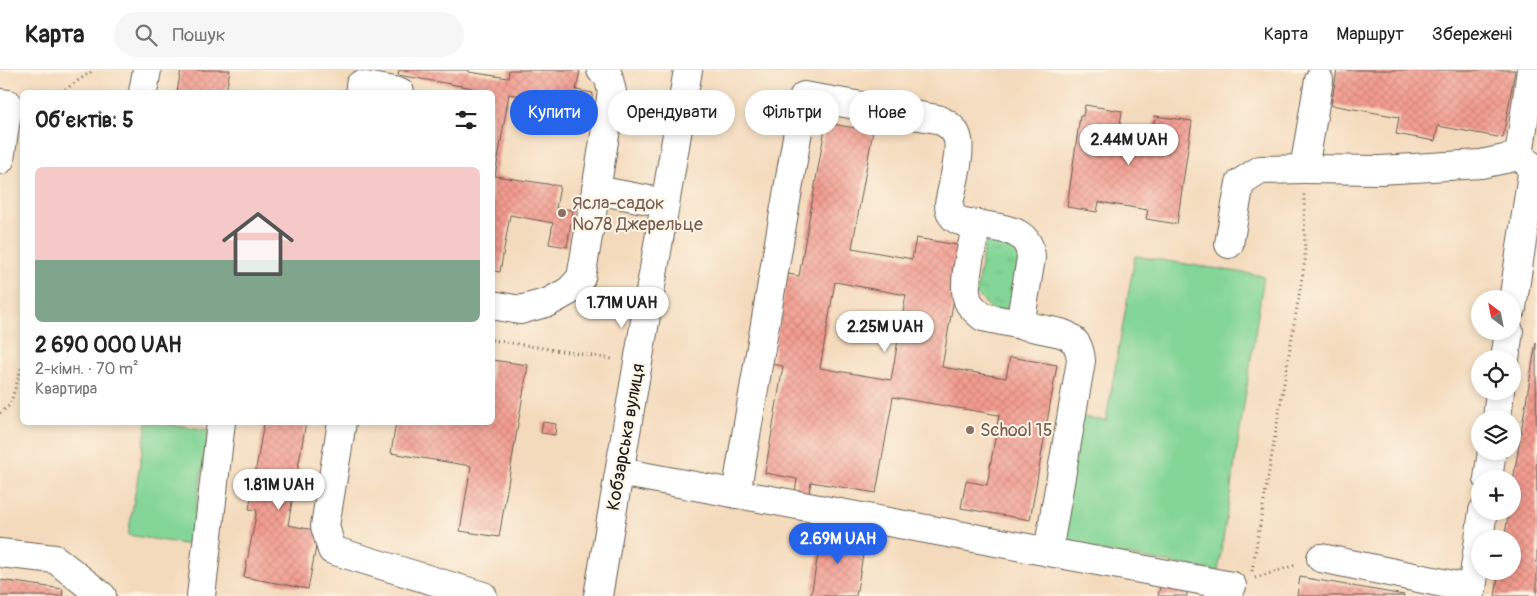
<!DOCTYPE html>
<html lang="uk">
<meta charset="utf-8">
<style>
:root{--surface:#fff;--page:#f6f6f6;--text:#222;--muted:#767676;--line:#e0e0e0;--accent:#2563eb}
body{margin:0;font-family:Pangolin,sans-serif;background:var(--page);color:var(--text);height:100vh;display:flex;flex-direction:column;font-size:19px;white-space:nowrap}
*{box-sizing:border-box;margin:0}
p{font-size:16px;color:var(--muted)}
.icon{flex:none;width:28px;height:28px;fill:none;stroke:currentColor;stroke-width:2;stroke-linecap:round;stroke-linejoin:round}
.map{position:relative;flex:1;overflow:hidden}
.details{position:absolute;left:20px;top:20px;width:475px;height:335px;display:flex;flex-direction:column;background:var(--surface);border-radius:8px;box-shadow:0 2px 8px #0003}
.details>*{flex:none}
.banner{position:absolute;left:510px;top:20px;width:475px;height:45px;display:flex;gap:10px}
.needle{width:32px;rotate:328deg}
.fabs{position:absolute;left:1471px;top:220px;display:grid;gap:10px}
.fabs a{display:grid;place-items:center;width:50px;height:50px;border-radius:50%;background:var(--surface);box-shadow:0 2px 8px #0003;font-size:25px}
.price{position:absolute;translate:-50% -42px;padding:0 11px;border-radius:18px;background:#fff;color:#222;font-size:16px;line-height:32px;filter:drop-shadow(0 1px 2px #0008)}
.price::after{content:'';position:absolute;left:50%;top:30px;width:15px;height:11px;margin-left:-8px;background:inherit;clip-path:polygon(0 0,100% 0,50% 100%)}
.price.selected{background:var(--accent);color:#fff}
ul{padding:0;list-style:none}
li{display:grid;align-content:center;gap:10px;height:265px;padding:0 15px}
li+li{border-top:1px solid var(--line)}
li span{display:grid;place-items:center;height:155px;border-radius:8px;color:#555}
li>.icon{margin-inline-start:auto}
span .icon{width:90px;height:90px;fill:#fffc;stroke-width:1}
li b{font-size:21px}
h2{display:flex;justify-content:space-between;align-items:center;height:60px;padding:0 15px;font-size:21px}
.tag{padding:0 18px;border-radius:22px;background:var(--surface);box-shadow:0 2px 8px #0003;font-size:18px;line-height:45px}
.tag.selected{background:var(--accent);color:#fff}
header{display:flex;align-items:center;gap:30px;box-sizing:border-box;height:70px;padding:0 25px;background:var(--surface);border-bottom:1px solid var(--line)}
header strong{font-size:24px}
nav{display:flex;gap:28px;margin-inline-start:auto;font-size:18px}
.search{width:350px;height:45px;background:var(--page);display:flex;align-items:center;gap:12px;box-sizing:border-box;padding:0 18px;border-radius:28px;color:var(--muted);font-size:19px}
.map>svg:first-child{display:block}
.grass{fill:url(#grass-tufts);stroke:#50795a}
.park{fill:#84d697;stroke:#50795a}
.building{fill:url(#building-cross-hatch);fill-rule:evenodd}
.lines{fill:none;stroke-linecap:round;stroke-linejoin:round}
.minor-casing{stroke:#685e54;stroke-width:30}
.path{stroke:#685e54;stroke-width:3;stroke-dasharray:1 4;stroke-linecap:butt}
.minor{stroke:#fff;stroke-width:28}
.education-dot{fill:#8d6e63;stroke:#fcf5e5;stroke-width:2}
.labels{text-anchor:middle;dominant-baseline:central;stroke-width:4;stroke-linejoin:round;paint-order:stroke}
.education-label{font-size:18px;fill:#785e54;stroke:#fcf5e5;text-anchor:start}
.street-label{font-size:18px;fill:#1c1c1c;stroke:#fcf5e5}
</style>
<header>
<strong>Карта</strong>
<div class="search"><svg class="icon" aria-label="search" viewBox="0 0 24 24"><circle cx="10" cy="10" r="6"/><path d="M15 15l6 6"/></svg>Пошук</div>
<nav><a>Карта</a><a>Маршрут</a><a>Збережені</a></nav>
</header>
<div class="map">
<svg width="1537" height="526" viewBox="0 0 1537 526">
<defs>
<pattern id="grass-tufts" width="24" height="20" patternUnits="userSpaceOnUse" patternTransform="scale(1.25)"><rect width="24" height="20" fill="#84d697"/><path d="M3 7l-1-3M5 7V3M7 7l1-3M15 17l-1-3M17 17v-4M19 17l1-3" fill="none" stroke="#71b782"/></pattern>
<pattern id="building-cross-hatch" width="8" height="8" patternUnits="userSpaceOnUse" patternTransform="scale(1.25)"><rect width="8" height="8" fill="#f39c8f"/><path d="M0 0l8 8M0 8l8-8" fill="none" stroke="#d0867b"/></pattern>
</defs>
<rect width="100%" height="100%" fill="#fcf5e5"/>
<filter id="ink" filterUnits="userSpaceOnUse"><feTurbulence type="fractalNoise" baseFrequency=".02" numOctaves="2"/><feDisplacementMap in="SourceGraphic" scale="10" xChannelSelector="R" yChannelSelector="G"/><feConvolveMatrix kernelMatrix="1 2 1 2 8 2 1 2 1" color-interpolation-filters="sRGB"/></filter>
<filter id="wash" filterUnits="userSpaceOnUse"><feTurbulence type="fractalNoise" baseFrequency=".0096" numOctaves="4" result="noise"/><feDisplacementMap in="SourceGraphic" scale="20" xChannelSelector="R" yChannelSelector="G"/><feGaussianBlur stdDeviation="1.12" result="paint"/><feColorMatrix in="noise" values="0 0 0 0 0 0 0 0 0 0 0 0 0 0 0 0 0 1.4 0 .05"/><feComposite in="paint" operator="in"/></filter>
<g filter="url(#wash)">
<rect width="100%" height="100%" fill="#f4dabc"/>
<path class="grass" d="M990 169 1022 175 1011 237 1002 240 994 241 976 224 984 176Z"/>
<g class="park">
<path d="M1135 186 1264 206 1218 501 1053 473 1073 346 1106 350Z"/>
<path d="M147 353H161L209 360 190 475 128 465Z"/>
</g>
<g id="blocks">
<g class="building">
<path d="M181 0H230L226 22H177Z"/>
<path d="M399 0H469V2L508 8 509 0H580L576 20 593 23 587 60 570 56 574 35 509 24 495 106 560 116 556 138 573 140 567 177 549 174 553 153 510 145 500 202 492 201V22H472L473 18 398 5Z"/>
<path d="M1337 0H1515L1503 68 1438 56 1435 71 1396 64 1399 47 1331 35Z"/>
<path d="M1085 35 1122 41 1117 75 1150 80 1155 46 1192 51 1177 154 1146 149 1148 140 1099 132 1097 142 1067 137 1080 46H1083Z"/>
<path d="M826 53 873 61 852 178 912 189 916 168 963 176 942 297 1006 308 1010 287 1057 295 1030 450 961 438 966 411 987 415 999 345 893 327 876 423 811 412 807 432 794 430 797 409 765 403 783 296 772 294 788 204 799 206ZM835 212 906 225 891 310 820 298Z"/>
<path d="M1536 272 1537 526H1495L1499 501H1512V469H1504L1509 441H1512V417Z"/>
<path d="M492 290 528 295 499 467 460 461 471 396 391 383 396 352H492Z"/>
<path d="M264 352H306L288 455 319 461 308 519 244 507 257 440 249 439Z"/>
<path d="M543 352 556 354 555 365 541 363Z"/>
<path d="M822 460 866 468 856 526H811Z"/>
<path d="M1300 507 1404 525V526H1297Z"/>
<path d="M0 510 63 519 62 526H0Z"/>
<path d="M1160 517 1187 522V526H1158Z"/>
</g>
</g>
</g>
<g filter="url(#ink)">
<use href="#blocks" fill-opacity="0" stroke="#685e54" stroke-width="1"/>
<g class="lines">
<defs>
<g id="minor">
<path d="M1319 10 1304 99 1380 100 1481 94 1519 86"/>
<path d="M360 15 400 22"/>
<path d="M143 22 147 0"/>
<path d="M0 33 8 34 0 90"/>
<path d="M596 120 612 22 608 5 601 0"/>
<path d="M977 154C1000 159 1030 157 1031 188L1020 255"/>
<path d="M1229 174 1240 113 1260 100 1304 99"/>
<path d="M492 235 520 240 549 232 569 221 581 208 596 120 665 133"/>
<path d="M1512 238 1533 97 1519 86 1531 0"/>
<path d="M1505 289 1509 261"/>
<path d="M1497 349 1500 321"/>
<path d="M342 352 325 456 332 480 483 526"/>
<path d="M620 402 1232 516"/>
<path d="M1488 409 1492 381"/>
<path d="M736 424 804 26 937 49C947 53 956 59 958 70 961 85 952 118 949 134 950 152 962 152 977 154 973 174 960 216 969 233 973 239 978 243 983 247L1061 263C1075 268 1080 276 1081 291L1048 482"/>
<path d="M0 483 55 489 102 526"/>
<path d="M1321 488 1472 519 1483 441"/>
<path d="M201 526 221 352"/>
<path d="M598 526 688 0"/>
</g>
</defs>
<use href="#minor" class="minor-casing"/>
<g class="path">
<path d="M61 22 94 0"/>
<path d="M492 270 612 289"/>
<path d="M0 343 10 335 22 296"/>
<path d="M1252 501 1305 190 1304 124"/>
<path d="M1255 508 1296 495"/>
</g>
<use href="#minor" class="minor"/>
</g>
</g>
<g class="education-dot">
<circle cx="562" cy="143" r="5"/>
<circle cx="970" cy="360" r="5"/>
</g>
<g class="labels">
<g class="education-label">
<text x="572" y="133">Ясла-садок<tspan x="572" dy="21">№78 Джерельце</tspan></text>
<text x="980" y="360">School 15</text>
</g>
<g class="street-label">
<text transform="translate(626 367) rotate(-80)">Кобзарська вулиця</text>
</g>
</g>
</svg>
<div class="fabs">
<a><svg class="needle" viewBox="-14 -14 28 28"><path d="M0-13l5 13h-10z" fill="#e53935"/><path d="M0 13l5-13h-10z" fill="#767676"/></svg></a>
<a><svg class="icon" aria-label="locate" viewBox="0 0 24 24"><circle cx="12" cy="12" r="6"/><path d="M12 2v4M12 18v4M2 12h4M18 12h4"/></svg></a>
<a><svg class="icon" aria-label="layers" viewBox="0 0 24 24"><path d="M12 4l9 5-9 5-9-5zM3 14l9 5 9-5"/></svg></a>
<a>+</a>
<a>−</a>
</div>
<b class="price" style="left:1129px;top:96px">2.44M UAH</b>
<b class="price" style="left:622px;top:259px">1.71M UAH</b>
<b class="price" style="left:885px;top:283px">2.25M UAH</b>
<b class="price" style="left:279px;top:441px">1.81M UAH</b>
<b class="price selected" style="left:838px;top:495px">2.69M UAH</b>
<div class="banner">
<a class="tag selected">Купити</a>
<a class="tag">Орендувати</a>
<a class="tag">Фільтри</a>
<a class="tag">Нове</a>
</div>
<section class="details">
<h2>Об’єктів: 5<svg class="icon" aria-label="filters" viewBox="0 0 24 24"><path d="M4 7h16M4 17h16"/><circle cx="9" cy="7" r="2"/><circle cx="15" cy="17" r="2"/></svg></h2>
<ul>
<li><span style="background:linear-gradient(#f6c9c9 60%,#7fa58c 0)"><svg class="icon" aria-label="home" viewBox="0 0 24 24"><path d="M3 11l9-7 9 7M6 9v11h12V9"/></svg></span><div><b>2 690 000 UAH</b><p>2-кімн. · 70 m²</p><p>Квартира</p></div></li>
</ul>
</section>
</div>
